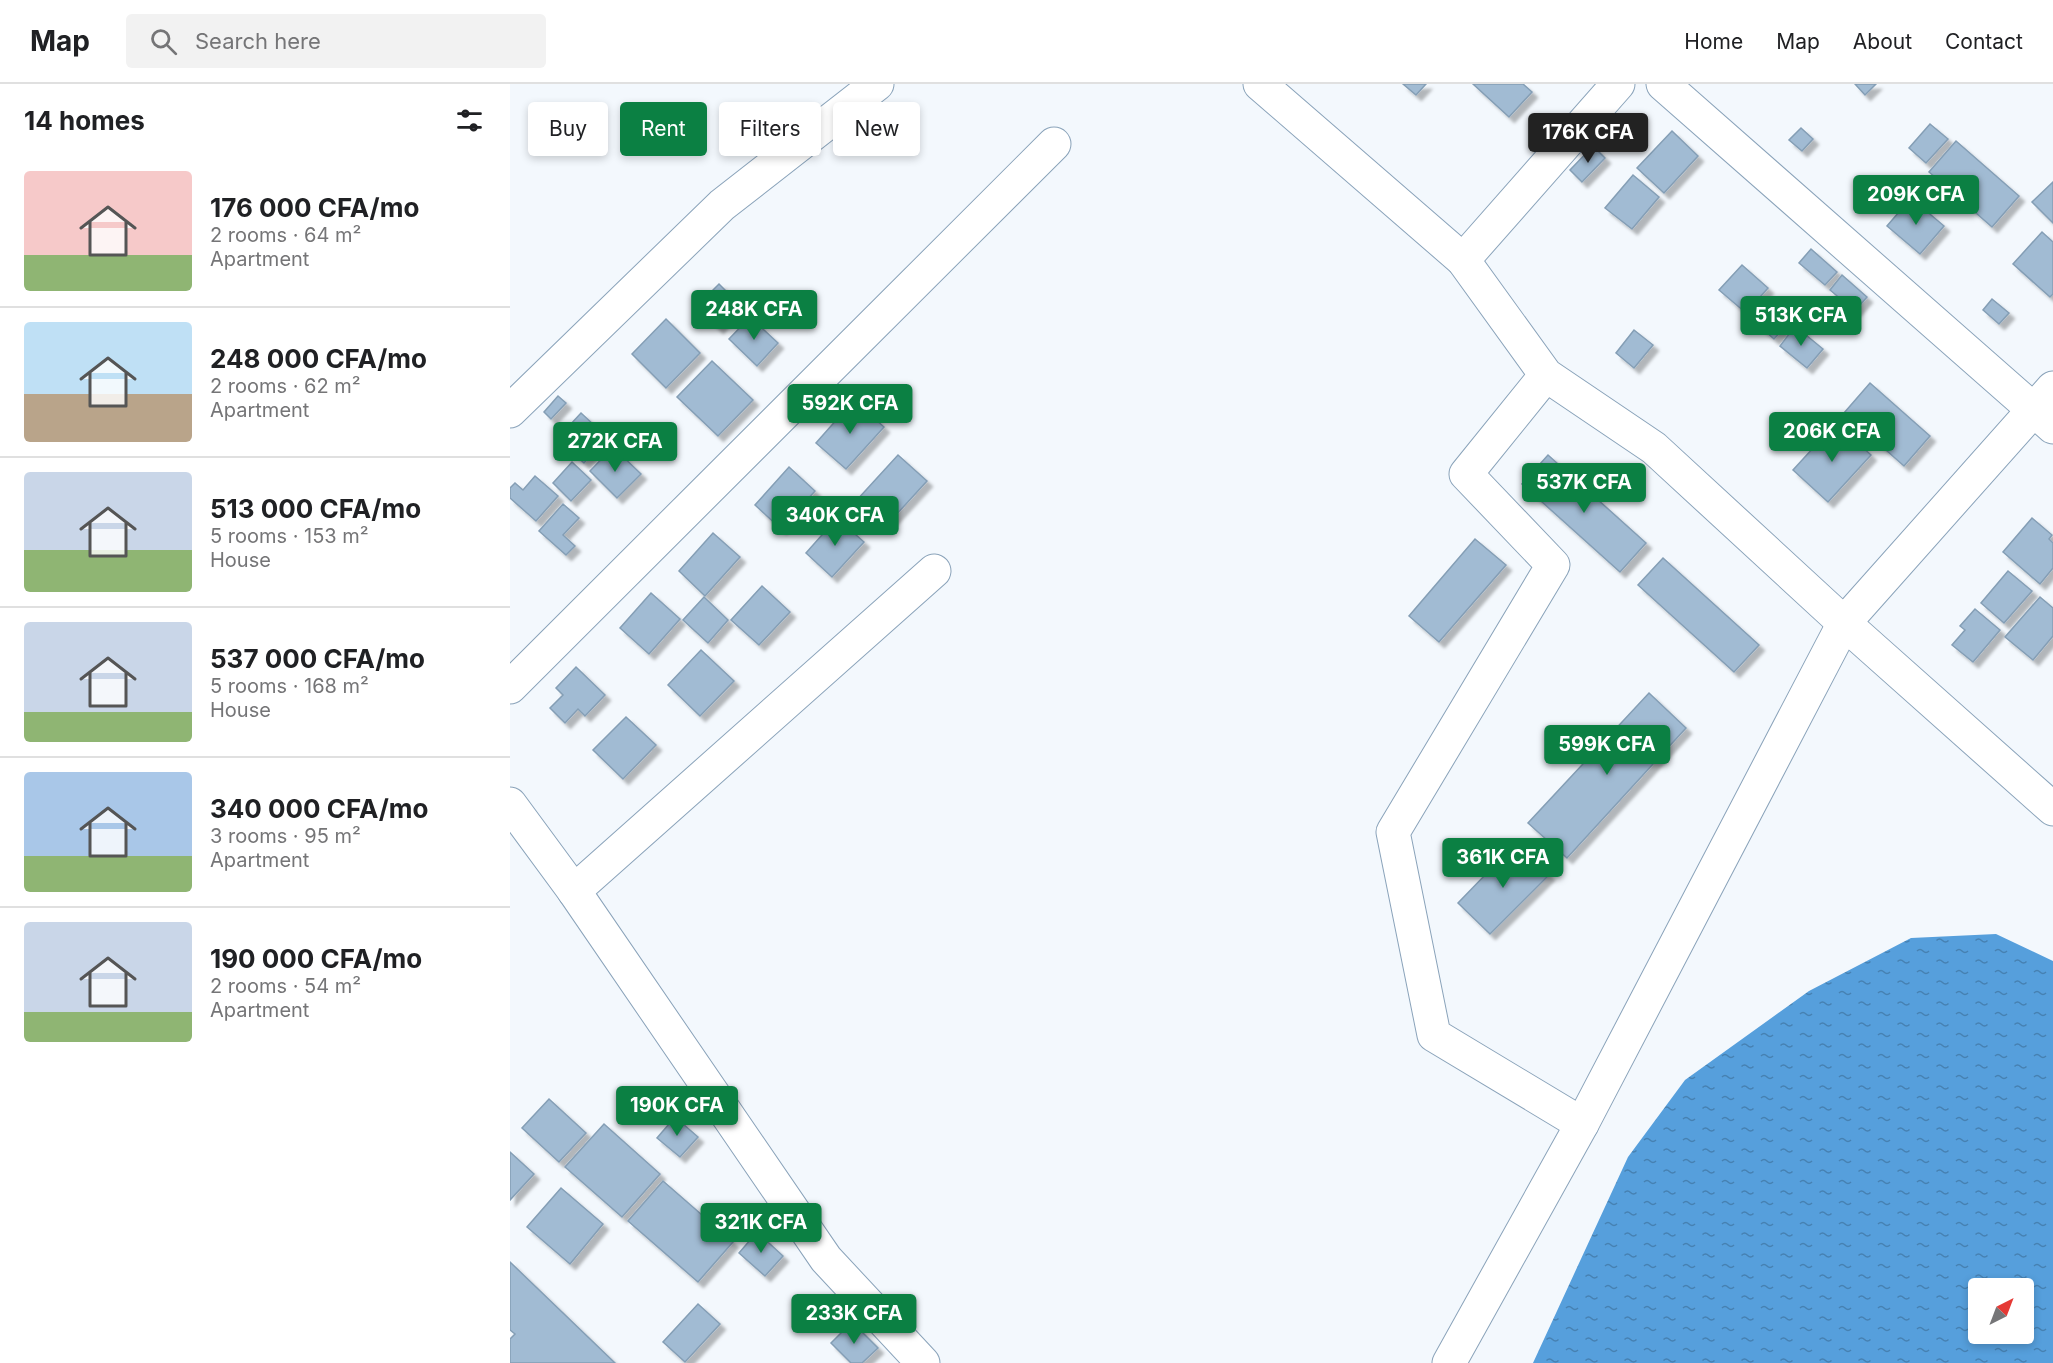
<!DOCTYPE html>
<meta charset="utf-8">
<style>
:root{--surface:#fff;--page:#f2f2f2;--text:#202124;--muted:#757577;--line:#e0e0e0;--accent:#0b8043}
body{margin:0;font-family:Inter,sans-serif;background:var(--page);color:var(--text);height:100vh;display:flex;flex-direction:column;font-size:22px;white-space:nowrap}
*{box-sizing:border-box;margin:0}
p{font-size:20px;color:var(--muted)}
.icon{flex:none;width:33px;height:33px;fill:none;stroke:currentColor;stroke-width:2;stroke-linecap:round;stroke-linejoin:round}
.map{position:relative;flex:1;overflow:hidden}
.sheet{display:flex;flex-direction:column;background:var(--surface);width:510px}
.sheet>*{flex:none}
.banner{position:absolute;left:18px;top:18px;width:570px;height:54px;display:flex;gap:12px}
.needle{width:39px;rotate:42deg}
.buttons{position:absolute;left:1458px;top:1194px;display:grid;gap:12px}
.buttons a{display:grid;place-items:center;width:66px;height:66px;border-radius:6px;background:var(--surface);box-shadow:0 3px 9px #0003;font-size:30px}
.price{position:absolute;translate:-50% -51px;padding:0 14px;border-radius:6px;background:var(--accent);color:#fff;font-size:20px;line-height:39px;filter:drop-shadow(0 2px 3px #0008)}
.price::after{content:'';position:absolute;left:50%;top:36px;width:18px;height:14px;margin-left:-9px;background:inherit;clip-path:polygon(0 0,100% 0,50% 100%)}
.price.active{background:#222;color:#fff}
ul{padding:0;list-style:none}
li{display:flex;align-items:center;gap:18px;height:150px;padding:0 24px}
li+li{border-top:2px solid var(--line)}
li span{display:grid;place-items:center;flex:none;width:168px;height:120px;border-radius:6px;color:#555}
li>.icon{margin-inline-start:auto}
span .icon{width:72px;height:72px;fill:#fffc;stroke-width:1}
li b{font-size:26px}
h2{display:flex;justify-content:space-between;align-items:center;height:72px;padding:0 24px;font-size:26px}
.chip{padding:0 21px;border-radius:6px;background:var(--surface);box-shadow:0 3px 9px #0003;font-size:21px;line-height:54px}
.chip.active{background:var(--accent);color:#fff}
header{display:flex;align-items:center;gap:36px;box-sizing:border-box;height:84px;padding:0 30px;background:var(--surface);border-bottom:2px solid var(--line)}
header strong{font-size:28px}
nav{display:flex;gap:33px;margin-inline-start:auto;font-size:21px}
.search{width:420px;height:54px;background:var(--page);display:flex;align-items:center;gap:15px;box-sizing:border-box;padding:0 21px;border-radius:6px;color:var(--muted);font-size:22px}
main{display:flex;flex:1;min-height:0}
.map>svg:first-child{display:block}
.water{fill:url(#water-ripples);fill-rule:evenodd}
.building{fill:#a1bbd3;stroke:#849eb5;stroke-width:1.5;filter:url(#shadow)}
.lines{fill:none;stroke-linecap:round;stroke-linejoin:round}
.minor-casing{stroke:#8aa3ba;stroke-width:35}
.minor{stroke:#fff;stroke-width:33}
</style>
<header>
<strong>Map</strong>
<div class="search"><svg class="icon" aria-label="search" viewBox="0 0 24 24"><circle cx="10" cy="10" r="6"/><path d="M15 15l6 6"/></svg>Search here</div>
<nav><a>Home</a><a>Map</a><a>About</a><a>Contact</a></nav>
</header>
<main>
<section class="sheet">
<h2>14 homes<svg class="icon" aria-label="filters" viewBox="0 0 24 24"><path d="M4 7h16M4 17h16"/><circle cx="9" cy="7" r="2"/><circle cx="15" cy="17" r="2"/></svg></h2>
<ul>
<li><span style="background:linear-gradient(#f6c9c9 70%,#8fb573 0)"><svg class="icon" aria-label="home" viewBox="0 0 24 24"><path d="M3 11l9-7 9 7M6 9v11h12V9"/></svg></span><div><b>176 000 CFA/mo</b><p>2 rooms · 64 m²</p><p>Apartment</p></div></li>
<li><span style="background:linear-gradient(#bfe0f5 60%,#b9a48a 0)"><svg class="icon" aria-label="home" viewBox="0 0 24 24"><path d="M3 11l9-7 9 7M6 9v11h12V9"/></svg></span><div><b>248 000 CFA/mo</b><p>2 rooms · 62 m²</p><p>Apartment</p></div></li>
<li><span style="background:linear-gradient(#c9d6e8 65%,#8fb573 0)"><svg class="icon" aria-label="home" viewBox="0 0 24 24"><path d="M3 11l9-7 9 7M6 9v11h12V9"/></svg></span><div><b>513 000 CFA/mo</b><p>5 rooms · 153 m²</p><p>House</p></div></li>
<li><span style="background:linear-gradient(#c9d6e8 75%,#8fb573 0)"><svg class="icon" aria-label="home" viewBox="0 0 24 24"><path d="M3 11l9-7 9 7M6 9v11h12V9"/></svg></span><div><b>537 000 CFA/mo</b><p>5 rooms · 168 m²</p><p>House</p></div></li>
<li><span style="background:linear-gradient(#a9c7e8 70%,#8fb573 0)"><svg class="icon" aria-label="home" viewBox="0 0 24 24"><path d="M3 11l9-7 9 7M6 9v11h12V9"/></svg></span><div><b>340 000 CFA/mo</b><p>3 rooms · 95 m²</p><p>Apartment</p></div></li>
<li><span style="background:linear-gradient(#c9d6e8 75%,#8fb573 0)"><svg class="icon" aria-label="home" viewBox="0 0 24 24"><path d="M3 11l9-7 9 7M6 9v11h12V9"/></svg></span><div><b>190 000 CFA/mo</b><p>2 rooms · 54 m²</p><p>Apartment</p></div></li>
</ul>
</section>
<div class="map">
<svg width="1543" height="1279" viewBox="0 0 1543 1279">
<defs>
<pattern id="water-ripples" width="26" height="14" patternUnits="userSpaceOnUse" patternTransform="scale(1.5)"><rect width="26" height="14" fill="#569fdc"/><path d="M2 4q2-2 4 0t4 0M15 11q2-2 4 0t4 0" fill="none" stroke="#4681b2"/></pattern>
<filter id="shadow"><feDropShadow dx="5.5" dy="5.5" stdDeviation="1.5" flood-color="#0004"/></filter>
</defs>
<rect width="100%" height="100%" fill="#f3f8fd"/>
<path class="water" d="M1486 850 1543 877V1279H1023L1118 1073 1175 996 1299 907 1401 854ZM1468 1204H1514V1250H1468Z"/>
<g class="building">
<path d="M893 0H916L906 11Z"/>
<path d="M963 0H1013L1022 8 999 33Z"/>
<path d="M1345 0H1366L1355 11Z"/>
<path d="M1420 40 1438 55 1416 79 1399 64Z"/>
<path d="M1291 44 1303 55 1292 67 1279 56Z"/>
<path d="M1162 47 1188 72 1154 109 1127 84Z"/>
<path d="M1446 57 1509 112 1482 143 1419 88Z"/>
<path d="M1083 62 1095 74 1072 98 1060 86Z"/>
<path d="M1123 91 1149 113 1122 145 1095 124Z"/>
<path d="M1543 98V139L1522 118Z"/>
<path d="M1401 114 1434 142 1410 170 1377 142Z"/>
<path d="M1532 148 1543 158V210L1540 213 1503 180Z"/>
<path d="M1301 165 1327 188 1315 201 1289 179Z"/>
<path d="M1232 181 1258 204 1236 229 1209 206Z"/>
<path d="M1332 191 1357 213 1345 227 1320 206Z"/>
<path d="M209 200 230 221 208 244 186 223Z"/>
<path d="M1482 215 1499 229 1489 240 1473 226Z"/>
<path d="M1250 221 1275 243 1264 255 1239 233Z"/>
<path d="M240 233 268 259 247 282 219 255Z"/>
<path d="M156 235 190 269 156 304 122 270Z"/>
<path d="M1285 242 1313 265 1297 284 1270 262Z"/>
<path d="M1124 246 1143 261 1124 284 1106 269Z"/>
<path d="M202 277 243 316 208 352 167 313Z"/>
<path d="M1360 299 1420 352 1394 382 1334 329Z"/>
<path d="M48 312 56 319 41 335 34 328Z"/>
<path d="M344 316 374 343 336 385 306 359Z"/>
<path d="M71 329 97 353 74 379 55 362 66 349 59 342Z"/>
<path d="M1326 339 1361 371 1318 418 1283 386Z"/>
<path d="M103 363 131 390 107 414 80 387Z"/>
<path d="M388 371 417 397 375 443 346 417Z"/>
<path d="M1038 371 1136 459 1110 488 1012 400Z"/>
<path d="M62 378 81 396 61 417 43 399Z"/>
<path d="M279 383 305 407 271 445 245 421Z"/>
<path d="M25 392 48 412 26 437 0 414V404L5 399 13 406Z"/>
<path d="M53 420 69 434 53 451 65 462 56 471 29 447Z"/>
<path d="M327 434 354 458 322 493 296 469Z"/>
<path d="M1522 434 1542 451 1539 455 1543 459V484L1530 500 1493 468Z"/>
<path d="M203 449 230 473 195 512 169 487Z"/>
<path d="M965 455 996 481 929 558 899 532Z"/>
<path d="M1153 474 1249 561 1224 588 1128 501Z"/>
<path d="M1498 487 1522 507 1494 539 1471 519Z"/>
<path d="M252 502 280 528 249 561 221 536Z"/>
<path d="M141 509 170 535 139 570 110 544Z"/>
<path d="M194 513 218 536 198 559 173 536Z"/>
<path d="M1530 513 1543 524V552L1523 576 1495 553Z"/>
<path d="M1465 525 1490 546 1463 578 1442 561 1455 546 1450 542Z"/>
<path d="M191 566 224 597 190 632 158 601Z"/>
<path d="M66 583 95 611 75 632 68 625 55 639 40 624 53 611 46 604Z"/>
<path d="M1139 609 1176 644 1057 774 1018 739Z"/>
<path d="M116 633 146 661 113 695 83 666Z"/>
<path d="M1006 759 1039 791 980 850 948 819Z"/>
<path d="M39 1015 76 1049 49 1078 12 1044Z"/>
<path d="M165 1033 188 1053 170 1073 147 1054Z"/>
<path d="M94 1040 150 1090 112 1133 55 1083Z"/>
<path d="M0 1068 24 1090 0 1116Z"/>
<path d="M153 1097 223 1158 188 1198 118 1137Z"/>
<path d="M51 1104 93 1140 60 1180 17 1143Z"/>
<path d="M247 1148 273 1172 255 1192 229 1169Z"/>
<path d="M0 1178 105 1279H0V1255L5 1250 0 1246Z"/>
<path d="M188 1220 210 1240 175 1278 153 1258Z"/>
<path d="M342 1238 368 1264 352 1279H341L321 1259Z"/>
</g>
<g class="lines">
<defs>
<g id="minor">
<path d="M750 0 953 176 1036 291 1144 364 1334 539 1543 725"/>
<path d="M1153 0 1543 343"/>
<path d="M953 176 1108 0"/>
<path d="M1036 291 956 390 1043 481 883 748 924 951 1072 1040"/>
<path d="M0 327 212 121 367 0"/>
<path d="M0 603 544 60"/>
<path d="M0 720 64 807 316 1175 413 1279"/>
<path d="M64 807 424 487"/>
<path d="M939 1279 1072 1040 1334 539 1543 304"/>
</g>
</defs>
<use href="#minor" class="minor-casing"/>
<use href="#minor" class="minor"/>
</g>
</svg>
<div class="buttons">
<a><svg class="needle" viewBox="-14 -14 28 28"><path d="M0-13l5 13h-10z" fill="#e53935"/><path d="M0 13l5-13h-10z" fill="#757577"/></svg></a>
</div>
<b class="price active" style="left:1078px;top:80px">176K CFA</b>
<b class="price" style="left:1406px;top:142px">209K CFA</b>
<b class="price" style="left:244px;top:257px">248K CFA</b>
<b class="price" style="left:1291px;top:263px">513K CFA</b>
<b class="price" style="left:340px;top:351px">592K CFA</b>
<b class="price" style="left:1322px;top:379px">206K CFA</b>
<b class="price" style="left:105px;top:389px">272K CFA</b>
<b class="price" style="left:1074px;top:430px">537K CFA</b>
<b class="price" style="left:325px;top:463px">340K CFA</b>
<b class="price" style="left:1097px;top:692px">599K CFA</b>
<b class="price" style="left:993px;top:805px">361K CFA</b>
<b class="price" style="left:167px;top:1053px">190K CFA</b>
<b class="price" style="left:251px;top:1170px">321K CFA</b>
<b class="price" style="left:344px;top:1261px">233K CFA</b>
<div class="banner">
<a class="chip">Buy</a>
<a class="chip active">Rent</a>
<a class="chip">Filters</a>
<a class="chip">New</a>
</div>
</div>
</main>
